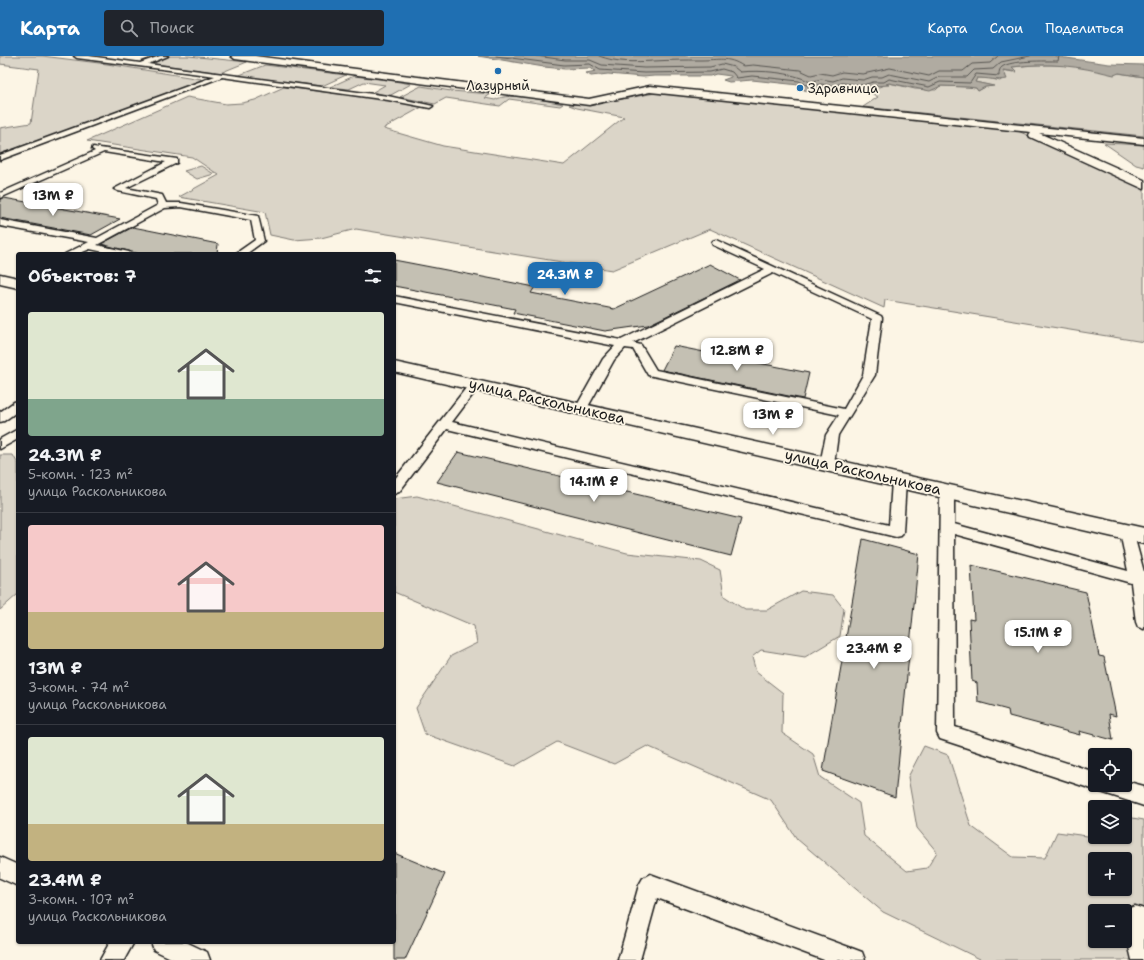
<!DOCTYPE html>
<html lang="ru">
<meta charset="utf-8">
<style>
:root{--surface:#171b24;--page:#20242c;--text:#f1f3f6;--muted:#9ea1a6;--line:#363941;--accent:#1f6fb2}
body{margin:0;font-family:"Shantell Sans",sans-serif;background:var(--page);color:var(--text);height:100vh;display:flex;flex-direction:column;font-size:15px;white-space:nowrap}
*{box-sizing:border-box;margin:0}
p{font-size:13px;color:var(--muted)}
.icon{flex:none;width:22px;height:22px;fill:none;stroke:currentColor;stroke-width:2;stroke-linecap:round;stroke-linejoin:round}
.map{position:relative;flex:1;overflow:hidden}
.sheet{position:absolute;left:16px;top:196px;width:380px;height:692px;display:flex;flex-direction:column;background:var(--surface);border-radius:4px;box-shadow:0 1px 3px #0004}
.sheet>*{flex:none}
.tools{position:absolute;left:1088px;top:692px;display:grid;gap:8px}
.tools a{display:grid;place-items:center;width:44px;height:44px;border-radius:4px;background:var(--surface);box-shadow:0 1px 3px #0004;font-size:20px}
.price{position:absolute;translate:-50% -34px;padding:0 9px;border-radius:8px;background:#fff;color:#222;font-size:13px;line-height:26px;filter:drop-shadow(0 1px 2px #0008)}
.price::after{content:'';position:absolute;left:50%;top:24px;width:12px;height:9px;margin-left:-6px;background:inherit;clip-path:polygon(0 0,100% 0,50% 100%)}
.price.active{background:var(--accent);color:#fff}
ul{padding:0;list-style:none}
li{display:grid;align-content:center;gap:8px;height:212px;padding:0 12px}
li+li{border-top:1px solid var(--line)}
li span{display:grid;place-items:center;height:124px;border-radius:4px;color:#555}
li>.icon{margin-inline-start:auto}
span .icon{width:72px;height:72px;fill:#fffc;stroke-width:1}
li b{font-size:17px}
h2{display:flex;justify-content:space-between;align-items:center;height:48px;padding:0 12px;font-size:17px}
header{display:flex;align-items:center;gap:24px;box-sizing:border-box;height:56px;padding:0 20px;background:var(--accent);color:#fff}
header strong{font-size:19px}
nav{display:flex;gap:22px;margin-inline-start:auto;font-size:14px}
.search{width:280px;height:36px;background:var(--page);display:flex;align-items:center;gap:10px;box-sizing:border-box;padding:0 14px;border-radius:4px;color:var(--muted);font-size:15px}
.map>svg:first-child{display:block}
.green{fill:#dbd5c8;stroke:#7c7872;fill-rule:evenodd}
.water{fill:#b0aba1;stroke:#75726c}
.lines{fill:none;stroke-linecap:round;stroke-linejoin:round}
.shore{stroke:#575551;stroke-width:1}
.building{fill:#c4c0b3;stroke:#1c1c1c}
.lane-casing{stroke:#1c1c1c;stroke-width:3}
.street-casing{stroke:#1c1c1c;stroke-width:3}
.secondary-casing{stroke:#1c1c1c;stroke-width:3}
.lane{fill:#fcf5e5;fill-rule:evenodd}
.street{fill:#fcf5e5;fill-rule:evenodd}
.secondary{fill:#fcf5e5;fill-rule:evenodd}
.poi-dot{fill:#1f6fb2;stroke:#fcf5e5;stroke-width:1.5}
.labels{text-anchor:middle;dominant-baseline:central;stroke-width:3.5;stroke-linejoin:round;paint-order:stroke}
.far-poi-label{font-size:13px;fill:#1c1c1c;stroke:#fcf5e5}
.street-label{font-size:15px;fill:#1c1c1c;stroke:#fcf5e5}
</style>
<header>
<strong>Карта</strong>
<div class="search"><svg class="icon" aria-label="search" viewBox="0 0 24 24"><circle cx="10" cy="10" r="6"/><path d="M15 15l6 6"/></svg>Поиск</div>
<nav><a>Карта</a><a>Слои</a><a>Поделиться</a></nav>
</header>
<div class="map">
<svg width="1144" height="904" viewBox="0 0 1144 904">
<rect width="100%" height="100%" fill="#fcf5e5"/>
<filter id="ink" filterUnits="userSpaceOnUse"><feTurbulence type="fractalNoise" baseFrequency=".025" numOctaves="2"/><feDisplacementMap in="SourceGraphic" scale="8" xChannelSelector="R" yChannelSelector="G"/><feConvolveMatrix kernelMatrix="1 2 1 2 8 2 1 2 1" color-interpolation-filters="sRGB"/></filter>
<g filter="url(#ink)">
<g class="green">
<path d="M0 0H42L107 8 201 23 198 28 0 98V72L31 67 39 13 0 8Z"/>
<path d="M167 0H189L247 6 220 17 147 7Z"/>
<path d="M265 9 346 19 322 30 237 20Z"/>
<path d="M1034 9H1066L1144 21V80L863 51 878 41 864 33 874 30 879 31 889 27 915 33 936 34 940 30 968 31 976 32 978 35 985 31 992 30 975 26 977 22H988L1000 25 1006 20 1002 14 1013 16 1016 15 1012 11Z"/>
<path d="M354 20 388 24 411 28 389 40 373 36 385 29 364 26 349 33 330 31Z"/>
<path d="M421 30 451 35 491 38 485 42 495 44C510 35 546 45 563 48L560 50 509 43 500 50 446 42 435 48 400 41Z"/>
<path d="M284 31 390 44 422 51 384 72V73L443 90 564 109 624 61 577 52 569 49 601 47 655 37 1016 74 1144 133V286L885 244 884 252 710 173 612 214 356 173 321 182 294 184 270 179 265 156 179 141 219 119 192 101 87 85 187 41 226 48 242 47 255 44Z"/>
<path d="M1104 87 1144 89V111L1136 109Z"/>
<path d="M201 110 214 118 197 123 184 115Z"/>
<path d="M0 399H13L18 408V538L0 554Z"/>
<path d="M417 440 627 497 701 505 720 514 724 540 745 554H767L801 535 833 539 844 553 840 580 805 601 761 594 752 601 756 616 783 637 782 677 813 698 820 721 859 747 864 780 907 815 927 812 937 796 917 772 908 721 924 690 948 699 971 770 1013 801 1045 802 1057 776 1095 781H1125V763L1127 761 1144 764V904H982L883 856 797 783 771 744 647 690 614 708 557 686 515 710 425 678 416 652 451 600 477 587 474 570 394 536V443ZM1095 803H1125V833H1095ZM1095 855H1125V885H1095Z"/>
</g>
<path class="water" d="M478 0H1052L1109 8 1144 9V21L1119 17 1114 19C1077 10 1050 6 1012 11L1017 16 1003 14 1007 23C997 25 988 22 977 22L975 26 994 30 985 31 978 35 976 32 968 31 941 30 930 35 889 27 886 28 889 29 874 30 864 33 841 31 839 33 822 32 810 35 804 34 799 29 752 24 729 26 723 24 731 21V20L716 18 710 20H654L643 21 608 18 591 20 586 17 596 15 589 12 565 13 544 11Z"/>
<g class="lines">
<g class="shore">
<path d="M496 0 564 9 590 8 600 14 644 17 710 16 722 13 732 16 737 22 752 20 799 25 810 31 821 28 833 30 842 27 863 29 873 26H884L889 23 929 31 940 26 970 27 976 18 999 20C999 17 999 13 1002 11 1011 4 1046 5 1058 5L1059 0"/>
<path d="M536 0 565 4H590L602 9 644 12 710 11 722 8 734 11 740 16C760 14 793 16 810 26L821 23 833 25 842 22 863 24 872 21H882L889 18 929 26 939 21H967L974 14 993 13 1001 6 1030 0"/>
<path d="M599 0C617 7 635 6 654 5 670 4 686 4 701 4 718 4 728 0 743 10L753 9 800 14 811 19 820 17 832 19 842 16 863 18 890 12 929 20 939 15H963L972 8 990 7 998 0"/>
</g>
</g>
<g class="building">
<path d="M4 142 120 163 91 179 0 162V143Z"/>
<path d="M133 171 218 188 217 198H140L101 188Z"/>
<path d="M394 204 535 231 531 237 614 253 710 208 740 224 648 269 605 275 513 257 515 253 394 230Z"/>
<path d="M674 290 809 317 803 343 662 314Z"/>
<path d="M458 396 741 463 731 500 437 426Z"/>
<path d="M863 483 919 498 895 741 823 715Z"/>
<path d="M971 509 1086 536 1099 600 1104 601 1116 660 1109 658 1113 684 1079 675 1080 679 1009 660 1008 654 978 646 977 627 972 625 969 563 974 564Z"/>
<path d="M394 797 445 818 405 904H394Z"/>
</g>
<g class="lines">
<defs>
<g id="lane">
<path d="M74 0H89L140 7 160 0H168L148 8 388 40 433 50 430 52 388 44 222 21 0 104V99L215 20 77 2Z"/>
<path d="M93 91 177 103V107L126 132 162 139 166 147H181L258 160 264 185 246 198H235L255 184 251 164 181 151 165 152 97 189 129 196 131 198H113L90 193 78 198H65L89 186 0 170V164L97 182 158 149 156 143 118 135 114 133 166 106 104 96 0 142V137L95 95 92 93Z"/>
<path d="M716 184 881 260 882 262 875 319 838 379 834 408 832 411 827 412 822 411 820 408 826 379 839 359 648 319 633 293 625 292 614 304 585 356H577L575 353 603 303 615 290 394 246V240L621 284 765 213 713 189 712 187 713 185ZM773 217 872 263 863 319 844 353 656 314 641 289 633 287Z"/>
<path d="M474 325 478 327 480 329 452 366 889 469 892 425 894 422 899 420 904 422 906 425 903 476 901 480 896 481 447 373 399 436 394 438V424L470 327Z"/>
<path d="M18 345V355L4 365 0 366V356L14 346Z"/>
<path d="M18 373V383L0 393V383Z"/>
<path d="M947 431 952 433 954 436V468L1128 515 1120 476 1122 472 1127 471 1132 472 1144 516V573L1138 571 1136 566 1131 527 954 478 955 671 1095 716V729H1125V725L1144 730V750L1101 736 1100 732 1095 734 940 683 937 677 940 436 942 433Z"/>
<path d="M0 801 18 809V830L0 822Z"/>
<path d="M650 818 854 893 862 896 865 904H824L657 842 640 904H618L639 829 643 822Z"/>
<path d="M1135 850 1144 853V904H1132C1129 889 1121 868 1127 853Z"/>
<path d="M110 886H134L124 904H100Z"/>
<path d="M151 886H186L207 896 210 904H175L154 894Z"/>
</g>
<path id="street" d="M231 0H255L589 43 650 30 1144 82V88L1039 77 1144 124V133L1030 81 1029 79 1031 76 650 36 589 49 235 3Z"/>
<g id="secondary">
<path d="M0 218 18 222V232L0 228Z"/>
<path d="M394 306 1144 472V488L394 316Z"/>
</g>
</defs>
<use href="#lane" class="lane-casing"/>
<use href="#street" class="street-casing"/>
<use href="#secondary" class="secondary-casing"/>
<use href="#lane" class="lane"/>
<use href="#street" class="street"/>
<use href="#secondary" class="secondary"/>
</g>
</g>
<g class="poi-dot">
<circle cx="498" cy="15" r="4"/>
<circle cx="800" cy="32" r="4"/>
</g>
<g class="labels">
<g class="far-poi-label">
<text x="498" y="29">Лазурный</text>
<text x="808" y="32" text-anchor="start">Здравница</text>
</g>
<g class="street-label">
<text transform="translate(547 345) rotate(13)">улица Раскольникова</text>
<text transform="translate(863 416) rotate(13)">улица Раскольникова</text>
</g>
</g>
</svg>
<div class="tools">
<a><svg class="icon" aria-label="locate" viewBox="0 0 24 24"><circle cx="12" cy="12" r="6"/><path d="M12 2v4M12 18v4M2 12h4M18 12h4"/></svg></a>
<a><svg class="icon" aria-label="layers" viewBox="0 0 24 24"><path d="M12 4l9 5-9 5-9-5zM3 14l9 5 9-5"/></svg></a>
<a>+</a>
<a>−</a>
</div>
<b class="price" style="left:53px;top:161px">13M ₽</b>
<b class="price active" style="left:565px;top:240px">24.3M ₽</b>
<b class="price" style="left:737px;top:316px">12.8M ₽</b>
<b class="price" style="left:773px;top:380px">13M ₽</b>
<b class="price" style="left:594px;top:447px">14.1M ₽</b>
<b class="price" style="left:1038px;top:598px">15.1M ₽</b>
<b class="price" style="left:874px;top:614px">23.4M ₽</b>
<section class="sheet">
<h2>Объектов: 7<svg class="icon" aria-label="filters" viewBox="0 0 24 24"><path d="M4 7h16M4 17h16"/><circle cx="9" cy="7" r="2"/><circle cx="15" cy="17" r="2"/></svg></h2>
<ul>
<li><span style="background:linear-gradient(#dfe7d0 70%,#7fa58c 0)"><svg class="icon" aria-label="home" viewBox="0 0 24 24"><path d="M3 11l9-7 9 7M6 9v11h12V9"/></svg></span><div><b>24.3M ₽</b><p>5-комн. · 123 m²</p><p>улица Раскольникова</p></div></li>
<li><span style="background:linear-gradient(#f6c9c9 70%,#c2b280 0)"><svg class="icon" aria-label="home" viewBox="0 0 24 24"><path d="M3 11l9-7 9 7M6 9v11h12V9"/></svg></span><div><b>13M ₽</b><p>3-комн. · 74 m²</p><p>улица Раскольникова</p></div></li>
<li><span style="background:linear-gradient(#dfe7d0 70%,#c2b280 0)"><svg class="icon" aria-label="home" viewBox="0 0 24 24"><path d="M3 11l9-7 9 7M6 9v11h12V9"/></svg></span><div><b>23.4M ₽</b><p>3-комн. · 107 m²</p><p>улица Раскольникова</p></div></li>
</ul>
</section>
</div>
